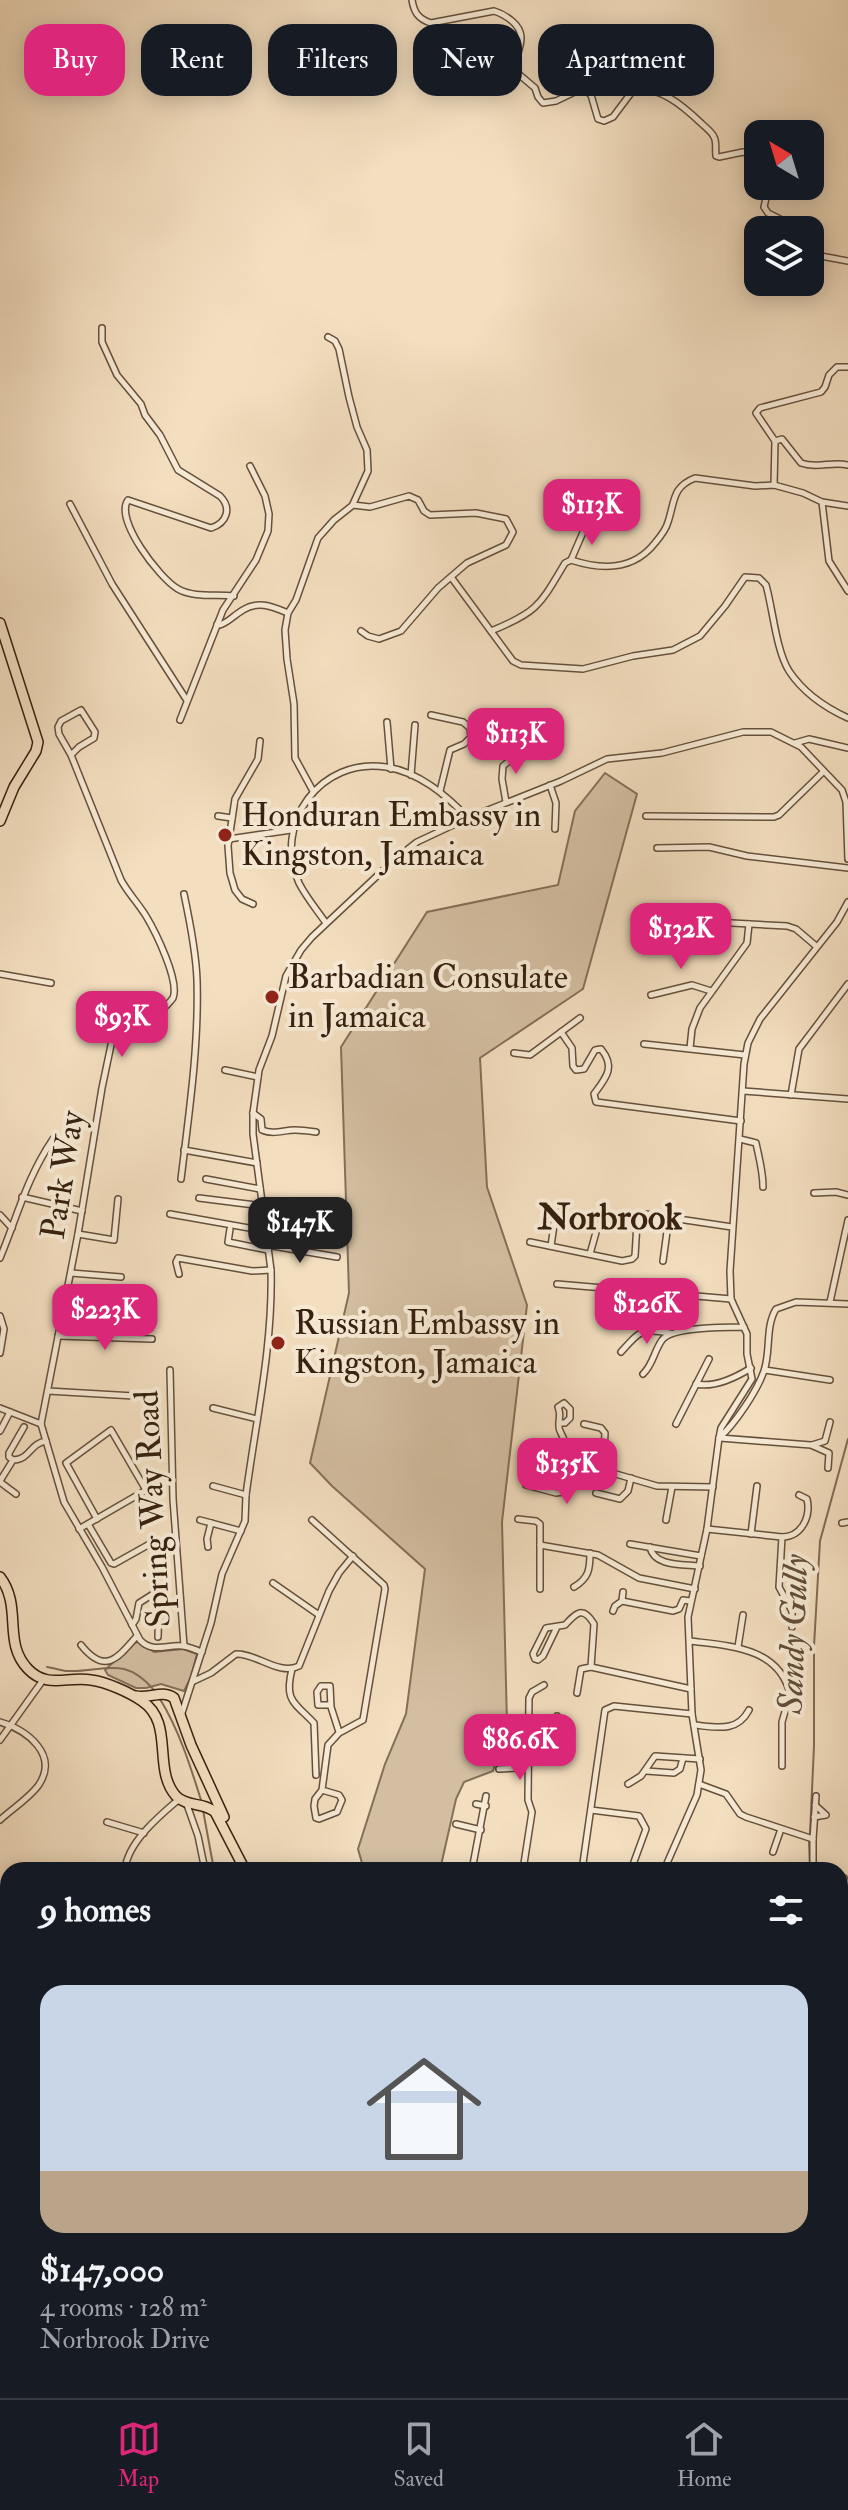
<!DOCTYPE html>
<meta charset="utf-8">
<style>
:root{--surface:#171b24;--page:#242831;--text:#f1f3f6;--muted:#9ea1a6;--line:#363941;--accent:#db2777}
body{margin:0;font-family:"IM FELL Double Pica",serif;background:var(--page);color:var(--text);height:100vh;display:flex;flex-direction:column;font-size:30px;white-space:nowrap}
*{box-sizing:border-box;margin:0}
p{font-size:26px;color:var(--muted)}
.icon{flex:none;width:44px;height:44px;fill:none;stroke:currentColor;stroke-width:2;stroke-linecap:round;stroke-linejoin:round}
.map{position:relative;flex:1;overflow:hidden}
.sheet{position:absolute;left:0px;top:1862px;width:848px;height:536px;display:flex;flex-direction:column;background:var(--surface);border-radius:24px 24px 0 0;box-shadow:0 4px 20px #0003}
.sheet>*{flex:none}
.hud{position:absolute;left:24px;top:24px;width:800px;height:72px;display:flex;gap:16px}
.needle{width:52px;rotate:322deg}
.tools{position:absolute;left:744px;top:120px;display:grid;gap:16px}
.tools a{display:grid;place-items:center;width:80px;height:80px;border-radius:16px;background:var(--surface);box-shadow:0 4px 20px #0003;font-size:40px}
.price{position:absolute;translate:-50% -68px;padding:0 18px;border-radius:16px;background:var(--accent);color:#fff;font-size:26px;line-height:52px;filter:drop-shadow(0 2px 4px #0008)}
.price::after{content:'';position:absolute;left:50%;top:48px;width:24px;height:18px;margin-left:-12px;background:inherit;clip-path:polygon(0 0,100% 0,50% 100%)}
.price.on{background:#222;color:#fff}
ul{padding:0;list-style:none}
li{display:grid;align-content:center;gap:16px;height:424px;padding:0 40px}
li span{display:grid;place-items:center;height:248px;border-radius:24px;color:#555}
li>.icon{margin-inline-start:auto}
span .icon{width:144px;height:144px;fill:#fffc;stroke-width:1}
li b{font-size:34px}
h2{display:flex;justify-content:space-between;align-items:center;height:96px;padding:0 40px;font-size:34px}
.chip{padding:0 28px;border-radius:24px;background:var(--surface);box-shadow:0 4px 20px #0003;font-size:28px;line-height:72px}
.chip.on{background:var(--accent);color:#fff}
.menu{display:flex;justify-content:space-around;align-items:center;height:112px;border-top:2px solid var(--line);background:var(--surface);font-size:22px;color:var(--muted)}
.menu a{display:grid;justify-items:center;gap:4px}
.menu .on{color:var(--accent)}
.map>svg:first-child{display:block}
.green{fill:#d3bea1;stroke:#846f58;stroke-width:2}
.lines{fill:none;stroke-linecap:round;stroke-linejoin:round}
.stream{stroke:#816b56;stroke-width:2}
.minor-casing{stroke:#65503c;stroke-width:8}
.secondary-casing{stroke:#362010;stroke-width:10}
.primary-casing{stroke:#362010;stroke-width:12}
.minor{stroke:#f7ead5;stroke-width:5}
.secondary{stroke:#f7ead5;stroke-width:7}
.primary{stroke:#f3debf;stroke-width:9}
.poi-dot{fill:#8f2418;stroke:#f7ead5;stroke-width:3}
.labels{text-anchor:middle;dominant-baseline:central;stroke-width:8;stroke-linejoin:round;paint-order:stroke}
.poi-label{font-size:34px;fill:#362010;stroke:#f7ead5;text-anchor:start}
.street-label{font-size:34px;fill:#362010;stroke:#f7ead5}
.neighbourhood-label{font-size:36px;font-weight:bold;fill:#362010;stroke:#f7ead5}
.water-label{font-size:36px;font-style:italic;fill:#624c39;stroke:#f7ead5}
</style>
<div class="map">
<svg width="848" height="2398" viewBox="0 0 848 2398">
<rect width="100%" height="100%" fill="#f3debf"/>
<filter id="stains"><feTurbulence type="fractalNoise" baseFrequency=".0025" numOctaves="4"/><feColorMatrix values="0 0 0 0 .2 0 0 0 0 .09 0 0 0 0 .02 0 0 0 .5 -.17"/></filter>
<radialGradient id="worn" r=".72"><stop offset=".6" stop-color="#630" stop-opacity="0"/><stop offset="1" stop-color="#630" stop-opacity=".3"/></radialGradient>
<g class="green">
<path d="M605 773 637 794 583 989 480 1058 487 1187 527 1305 502 1522 507 1724 493 1771 464 1782 456 1799 440 1870H364L358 1849 385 1764 406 1714 425 1569 332 1486 310 1463 349 1293 341 1047 427 912 558 885 575 811Z"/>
<path d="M139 1641 154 1652 183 1649 197 1654 191 1677 184 1691 161 1684 146 1688H136L108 1675 105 1670 133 1644Z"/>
</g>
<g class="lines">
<g class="stream">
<path d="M47 1667C53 1668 60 1670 66 1671 103 1673 123 1654 154 1690"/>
<path d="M160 1699C179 1730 190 1765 201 1800"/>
<path d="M203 1810 214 1870"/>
<path d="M810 1834 814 1746V1646L820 1541 848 1439"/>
<path d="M809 1841 810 1870"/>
<path d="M840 2390 842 2398"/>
<path d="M153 2398 155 2390"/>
</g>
<defs>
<g id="minor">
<path d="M412 0C414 12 418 19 431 23L494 11C501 13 506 16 512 21 531 37 514 52 515 71L535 88 538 97 543 103 556 101 583 88 591 95 598 119 604 121 613 117 634 89C661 87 682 105 701 123 705 127 712 132 714 137 717 142 715 150 716 156L719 157 743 152 758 159"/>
<path d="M777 186 766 198 764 207 768 213 784 221 785 230"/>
<path d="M810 254 848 261"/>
<path d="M102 328V342L117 375 141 404 145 415 160 435 178 470 220 496C232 508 227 523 211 528L128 500C114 519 159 578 178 589 194 598 216 594 234 596"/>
<path d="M328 337 335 341 339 349 349 397 357 427 367 450 368 471 353 504"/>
<path d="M848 367H837L829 375 825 387 821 392 760 408 756 413 775 441 782 439 801 463C818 469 832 461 848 465"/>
<path d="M774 485 775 441"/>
<path d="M822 502 829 561 848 591"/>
<path d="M70 504 112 584 186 699"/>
<path d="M571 560 587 523"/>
<path d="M451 577 513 661 521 665 583 669 633 656 673 650 700 636 725 606 745 577 759 578 766 585C773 610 776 650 789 671 803 692 826 708 848 718"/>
<path d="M217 624 220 625C229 622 234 615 243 610 258 600 273 607 288 613"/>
<path d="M491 631C538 612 540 605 565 563L571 560C602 570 633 571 655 543 660 537 666 530 668 522 675 501 672 487 695 478L755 486 774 485 803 493 822 502 848 506"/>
<path d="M431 715 463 722 470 728 471 737 464 744 450 750 440 791"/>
<path d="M180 720 223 610 256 560 268 531 269 514 265 496 250 466"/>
<path d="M387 722 391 769"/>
<path d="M795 743 809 739 848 748"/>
<path d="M71 755 79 747 94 738 95 732 81 710 61 721 58 727 59 734 71 755 121 880C128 893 138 903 146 916 155 931 180 981 173 998 171 1001 168 1004 165 1007 153 1018 133 1019 118 1023L115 1026 102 1088 78 1234 41 1424 64 1502 102 1567 140 1640C153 1654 167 1644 183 1646 190 1647 196 1650 202 1652"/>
<path d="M411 775 415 725"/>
<path d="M550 785 556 803 555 829"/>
<path d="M313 791 295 758 294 704 287 659 285 630 288 613 296 600 318 538 334 520 353 505 370 507 409 496 418 500 424 511 430 515 476 513 506 519 513 532 506 545 467 563 438 588 401 631 379 639 368 636 361 631"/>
<path d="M506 802 502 779 503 766 509 761 532 754"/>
<path d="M218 816 232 818"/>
<path d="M646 816 774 817 779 815 823 772"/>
<path d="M229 839 291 830"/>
<path d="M657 848 709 847 747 856 848 868"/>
<path d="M253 904 242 899 235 890 230 873 228 846 235 799 258 759 260 741"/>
<path d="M658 919 787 926 796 929 816 946"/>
<path d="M326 923C317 910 306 897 299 883 272 823 321 757 386 767 419 772 446 795 468 818"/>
<path d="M0 974 51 983"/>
<path d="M651 995 692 985 711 991"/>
<path d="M561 1032 572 1048 573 1066 576 1070 584 1069 595 1050 601 1049C616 1067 606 1078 594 1094L596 1102 741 1121"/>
<path d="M644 1044 745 1055"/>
<path d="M690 1048 692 1029 700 1008 747 943 749 924"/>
<path d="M514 1053 530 1055 580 1018"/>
<path d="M225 1070 258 1077"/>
<path d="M743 1091 848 1099"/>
<path d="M791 1095 799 1049 848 984"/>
<path d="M253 1113 261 1119 262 1130C274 1135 283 1130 295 1130 302 1130 309 1131 316 1132"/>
<path d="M740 1139 756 1143C759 1158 763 1171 763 1187"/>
<path d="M184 1150 257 1163"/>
<path d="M181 1179C189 1113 199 1046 197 980 196 951 190 922 184 894"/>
<path d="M206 1179 260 1189"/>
<path d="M814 1193 836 1192 848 1195"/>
<path d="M22 1197 82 1211"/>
<path d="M199 1198 263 1206"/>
<path d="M170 1214 266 1231"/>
<path d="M0 1215 12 1228"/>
<path d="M264 1218 303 1225 306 1223 308 1209"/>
<path d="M230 1229 228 1242 268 1250"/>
<path d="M78 1234 114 1240 118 1199"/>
<path d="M530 1242 622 1261 632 1259 635 1256 637 1223 640 1216 645 1214 732 1227"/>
<path d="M267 1245 337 1257"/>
<path d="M551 1246 556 1211"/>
<path d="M590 1254 598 1225"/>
<path d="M0 1258C18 1215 26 1179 53 1139"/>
<path d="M663 1261 669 1217"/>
<path d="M71 1273 121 1277"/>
<path d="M179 1274 176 1262 178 1258 252 1271 271 1270"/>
<path d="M557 1284 731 1299"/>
<path d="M830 1302 848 1220"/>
<path d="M0 1316 4 1329 0 1353"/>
<path d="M58 1336 152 1339"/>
<path d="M621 1352C641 1330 641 1328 670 1333"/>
<path d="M170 1370 173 1499 184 1646"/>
<path d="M765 1370 830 1380"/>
<path d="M643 1374C653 1365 654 1351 662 1340 673 1326 725 1328 744 1327"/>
<path d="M696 1384C715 1388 735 1378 751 1368"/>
<path d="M48 1391 134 1396"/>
<path d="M0 1408 41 1424"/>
<path d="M213 1408 257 1419"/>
<path d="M559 1423H565L570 1418V1409L564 1403 558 1407C562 1416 558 1418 559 1427 559 1431 563 1436 564 1440 567 1447 566 1454 568 1460L657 1486 713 1487"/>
<path d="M584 1424 601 1428 605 1433 603 1470"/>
<path d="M676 1424 709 1359"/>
<path d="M0 1431 10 1412"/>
<path d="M719 1438C735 1424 757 1391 764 1371 771 1351 765 1327 776 1309L796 1302 848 1304"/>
<path d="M720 1438 811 1445 829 1453 828 1468"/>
<path d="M812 1445 825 1441 830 1422"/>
<path d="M13 1460 9 1457V1453L24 1427"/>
<path d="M545 1468 571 1474"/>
<path d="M0 1481 13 1460C31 1459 29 1444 46 1441"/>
<path d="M0 1482 16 1494"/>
<path d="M526 1485 556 1493 563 1492 568 1485 575 1463"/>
<path d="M213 1486 246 1495"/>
<path d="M596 1493 620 1499 628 1491 631 1478"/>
<path d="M97 1519 66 1463 111 1430 146 1490"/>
<path d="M518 1519 536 1521 540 1524V1589"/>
<path d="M200 1520 241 1531"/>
<path d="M312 1520 384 1585 385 1589 363 1720 339 1733 328 1745 322 1790 315 1799 314 1806 316 1818 319 1819 337 1812 342 1800 339 1795 322 1790"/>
<path d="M666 1520 672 1487"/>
<path d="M842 1523 848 1522"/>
<path d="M88 1524 111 1563 114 1564 155 1541"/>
<path d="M79 1529 155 1485"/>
<path d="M707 1529 782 1537C802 1537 811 1516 807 1499L799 1495"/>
<path d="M751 1534 757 1486"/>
<path d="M782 1537 779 1587 792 1611V1627"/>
<path d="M630 1544 701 1556"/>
<path d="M540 1545 598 1555 639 1578 695 1589"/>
<path d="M208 1547 207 1539 211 1523"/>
<path d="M650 1547C654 1567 683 1564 700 1566"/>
<path d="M273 1583 319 1615"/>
<path d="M574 1587C589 1578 590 1569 590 1553"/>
<path d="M153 1594 159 1603 158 1637"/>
<path d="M622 1601 623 1592"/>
<path d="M613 1611 615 1606 622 1601 673 1611 679 1609 683 1600 690 1601"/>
<path d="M132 1625 136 1619 139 1603 166 1586"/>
<path d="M557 1627 543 1656 538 1660 535 1659 533 1654 546 1628 565 1625C576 1613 583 1605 594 1624L591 1667 691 1689"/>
<path d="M690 1641C729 1646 779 1647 790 1694L782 1722V1766"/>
<path d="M81 1645C105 1675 117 1659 137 1636"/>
<path d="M738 1647 743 1615"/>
<path d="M292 1669C284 1701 294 1702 314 1723L316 1775"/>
<path d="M194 1681 211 1673 236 1654C256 1653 279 1676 299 1666L329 1591 339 1573 353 1556"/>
<path d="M577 1693 581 1669 591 1667"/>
<path d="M331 1705H318L317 1692 321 1686H330L331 1707 339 1732"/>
<path d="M181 1716 211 1623 222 1574 245 1521 246 1495C256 1420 273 1345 271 1270L253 1134V1113L259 1070 272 1036 286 976 301 950 312 937 393 861 417 842 468 818 561 781 607 759 662 753 743 732H771L801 747 842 790 846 802 848 859"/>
<path d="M0 1722C27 1730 60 1755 38 1786 28 1799 12 1809 0 1820"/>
<path d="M694 1725C716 1727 737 1733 749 1710"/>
<path d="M0 1740 43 1680"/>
<path d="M499 1769 517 1768 521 1756 524 1754H549L557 1716"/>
<path d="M646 1771 674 1773 680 1769 683 1758"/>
<path d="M628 1784 641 1776 655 1756 700 1759"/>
<path d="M699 1784 726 1794 740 1814 746 1817 813 1839V1870"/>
<path d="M186 1802 198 1836 205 1870"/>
<path d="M476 1804 486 1806"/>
<path d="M591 1810 639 1816 646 1829 631 1870"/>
<path d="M814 1817 826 1815 815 1805"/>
<path d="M107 1822 144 1833"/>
<path d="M456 1824 481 1830"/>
<path d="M813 1839 816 1796"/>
<path d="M773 1852 781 1829"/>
<path d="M125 1870C127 1843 159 1816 178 1800"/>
<path d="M472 1870 486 1796"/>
<path d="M523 1870 532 1812 528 1800 529 1698 532 1692 544 1685"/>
<path d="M582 1870 605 1710 614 1706 692 1714"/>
<path d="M664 1870 697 1795 701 1770 692 1714 688 1617 707 1529 719 1438 721 1428 752 1379 747 1354V1334L731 1299 730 1271 744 1064 748 1043 760 1019 837 922 848 902"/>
<path d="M840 1877 844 1878"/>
<path d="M840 1920 845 1928 840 1966"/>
<path d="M0 1922 8 1928"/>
<path d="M0 2053 8 2048"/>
<path d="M0 2088H8"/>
<path d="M840 2219 848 2218"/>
<path d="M0 2230H8"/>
<path d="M0 2315 8 2305"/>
<path d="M840 2324 848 2347"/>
<path d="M714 2390 718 2398"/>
<path d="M4 2398 13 2390"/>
<path d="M34 2398 41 2390"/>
<path d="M137 2398 140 2390"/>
<path d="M157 2398 159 2390"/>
<path d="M207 2398 209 2390"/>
<path d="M783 2398 797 2390"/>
</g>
<path id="secondary" d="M840 1979 848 1981"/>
<g id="primary">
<path d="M0 623 38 742 36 751 14 787 0 821"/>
<path d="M0 1577C23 1607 2 1642 28 1669 47 1689 67 1676 91 1680 106 1682 129 1692 142 1701 175 1723 152 1769 176 1796 186 1807 204 1802 215 1812L245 1870"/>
<path d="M136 1696C149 1699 163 1689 174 1698L191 1745 224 1817"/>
<path d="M587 2390 588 2398"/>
</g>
</defs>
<use href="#minor" class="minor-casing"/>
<use href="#secondary" class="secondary-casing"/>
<use href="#primary" class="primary-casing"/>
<use href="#minor" class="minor"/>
<use href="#secondary" class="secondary"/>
<use href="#primary" class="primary"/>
</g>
<g class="poi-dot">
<circle cx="225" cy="835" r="8"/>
<circle cx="272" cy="997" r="8"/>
<circle cx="278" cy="1343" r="8"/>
</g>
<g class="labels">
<g class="poi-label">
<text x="241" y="815">Honduran Embassy in<tspan x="241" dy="39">Kingston, Jamaica</tspan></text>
<text x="288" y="977">Barbadian Consulate<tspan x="288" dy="39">in Jamaica</tspan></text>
<text x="294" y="1323">Russian Embassy in<tspan x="294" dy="39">Kingston, Jamaica</tspan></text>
</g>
<g class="street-label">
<text transform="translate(63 1175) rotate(-81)">Park Way</text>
<text transform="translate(153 1509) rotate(-93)">Spring Way Road</text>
</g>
<g class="neighbourhood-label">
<text x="610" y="1217">Norbrook</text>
</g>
<g class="water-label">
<text transform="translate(793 1634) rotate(-88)">Sandy Gully</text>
</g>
</g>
<rect width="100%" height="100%" filter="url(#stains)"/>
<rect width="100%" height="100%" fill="url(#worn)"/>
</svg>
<div class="tools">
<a><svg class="needle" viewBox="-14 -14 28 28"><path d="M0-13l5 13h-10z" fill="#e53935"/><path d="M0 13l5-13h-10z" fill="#9ea1a6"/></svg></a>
<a><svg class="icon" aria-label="layers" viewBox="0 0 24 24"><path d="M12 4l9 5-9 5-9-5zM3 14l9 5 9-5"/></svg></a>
</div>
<b class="price" style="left:592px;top:547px">$113K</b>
<b class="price" style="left:516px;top:776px">$113K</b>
<b class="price" style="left:681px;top:971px">$132K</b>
<b class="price" style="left:122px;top:1059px">$93K</b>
<b class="price on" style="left:300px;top:1265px">$147K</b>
<b class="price" style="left:647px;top:1346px">$126K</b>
<b class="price" style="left:105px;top:1352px">$223K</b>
<b class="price" style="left:567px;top:1506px">$135K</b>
<b class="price" style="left:520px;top:1782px">$86.6K</b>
<div class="hud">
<a class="chip on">Buy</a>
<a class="chip">Rent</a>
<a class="chip">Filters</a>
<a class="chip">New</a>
<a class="chip">Apartment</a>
</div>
<section class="sheet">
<h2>9 homes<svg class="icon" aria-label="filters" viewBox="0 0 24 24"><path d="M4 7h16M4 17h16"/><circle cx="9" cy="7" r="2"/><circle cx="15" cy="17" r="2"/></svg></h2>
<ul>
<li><span style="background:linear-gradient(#c9d6e8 75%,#b9a48a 0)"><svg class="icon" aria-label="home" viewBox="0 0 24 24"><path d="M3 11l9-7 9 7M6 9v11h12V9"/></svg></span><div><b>$147,000</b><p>4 rooms · 128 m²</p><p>Norbrook Drive</p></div></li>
</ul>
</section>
</div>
<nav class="menu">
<a class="on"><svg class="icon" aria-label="map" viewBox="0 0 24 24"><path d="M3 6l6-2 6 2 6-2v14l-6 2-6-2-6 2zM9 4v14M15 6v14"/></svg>Map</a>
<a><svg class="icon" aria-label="saved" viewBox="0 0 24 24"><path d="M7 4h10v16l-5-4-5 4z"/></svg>Saved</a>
<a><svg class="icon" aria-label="home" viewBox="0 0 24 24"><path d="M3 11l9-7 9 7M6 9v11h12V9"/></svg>Home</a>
</nav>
